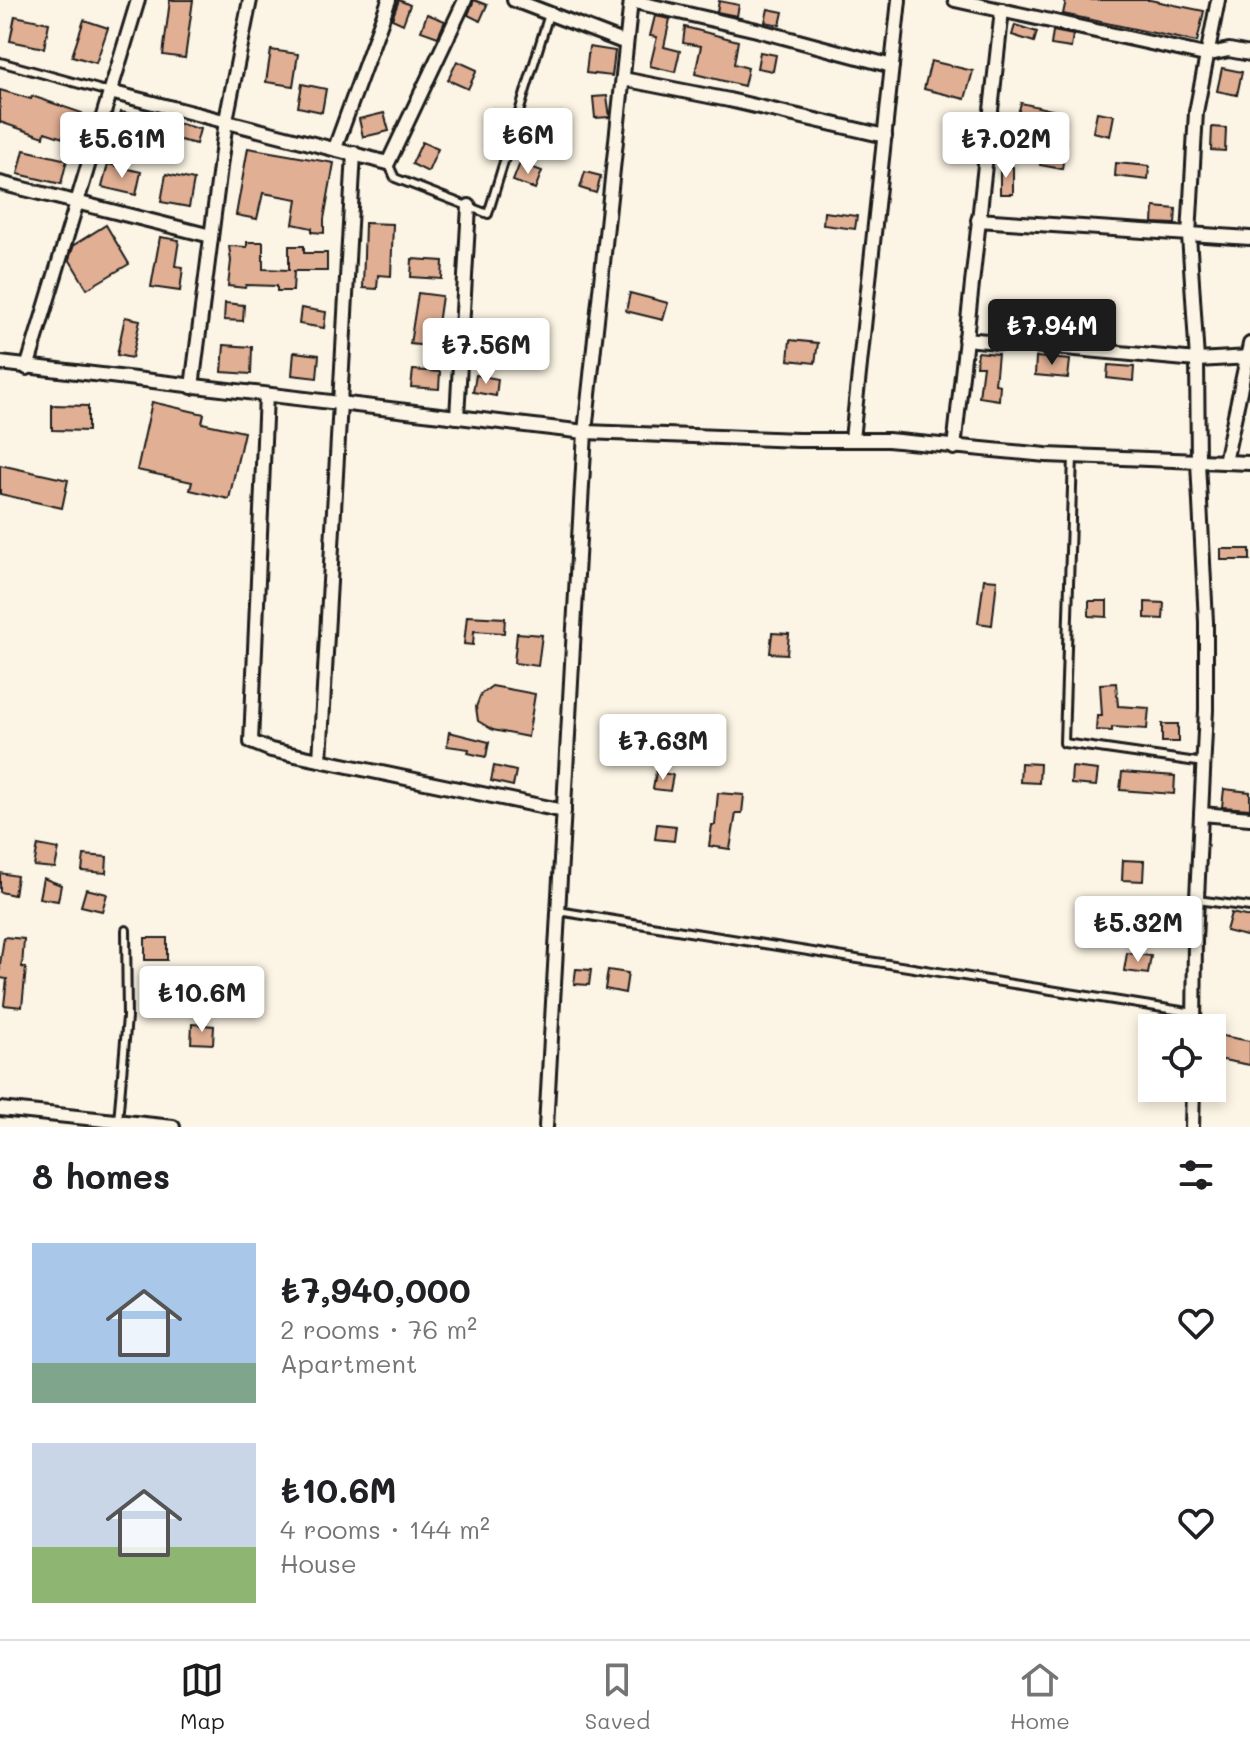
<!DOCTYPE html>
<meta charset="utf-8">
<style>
:root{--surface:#fff;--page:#f2f2f2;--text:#202124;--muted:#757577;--line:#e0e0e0;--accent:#1c1c1c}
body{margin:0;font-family:Mali,sans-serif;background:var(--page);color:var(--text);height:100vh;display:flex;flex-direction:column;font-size:30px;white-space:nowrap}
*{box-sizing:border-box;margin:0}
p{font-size:26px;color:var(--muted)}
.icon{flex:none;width:44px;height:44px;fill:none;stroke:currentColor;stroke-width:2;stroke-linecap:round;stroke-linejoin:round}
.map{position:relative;height:1127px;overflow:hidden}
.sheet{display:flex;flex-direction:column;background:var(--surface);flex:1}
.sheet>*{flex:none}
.tools{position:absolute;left:1138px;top:1014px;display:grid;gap:16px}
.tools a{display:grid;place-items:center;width:88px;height:88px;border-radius:0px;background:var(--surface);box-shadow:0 4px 12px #0003;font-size:40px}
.price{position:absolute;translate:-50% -68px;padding:0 18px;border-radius:8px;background:#fff;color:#222;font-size:26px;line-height:52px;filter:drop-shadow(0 2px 4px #0008)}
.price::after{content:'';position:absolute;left:50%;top:48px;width:24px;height:18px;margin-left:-12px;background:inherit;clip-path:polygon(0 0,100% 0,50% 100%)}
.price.selected{background:var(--accent);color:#fff}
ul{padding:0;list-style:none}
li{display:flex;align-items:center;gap:24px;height:200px;padding:0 32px}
li span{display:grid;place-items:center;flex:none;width:224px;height:160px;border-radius:0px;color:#555}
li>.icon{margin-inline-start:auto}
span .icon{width:96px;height:96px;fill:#fffc;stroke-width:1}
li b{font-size:34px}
h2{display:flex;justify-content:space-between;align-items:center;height:96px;padding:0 32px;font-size:34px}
.menu{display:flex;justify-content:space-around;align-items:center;height:112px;border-top:2px solid var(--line);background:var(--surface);font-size:22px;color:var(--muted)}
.menu a{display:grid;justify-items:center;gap:4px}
.menu .selected{color:var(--accent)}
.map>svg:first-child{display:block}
.building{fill:#e1af93;stroke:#1c1c1c;stroke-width:2}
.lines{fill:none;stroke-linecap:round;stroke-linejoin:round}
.lane-casing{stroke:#1c1c1c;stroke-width:12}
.street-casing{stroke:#1c1c1c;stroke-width:18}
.lane{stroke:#fcf5e5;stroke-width:6}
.street{stroke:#fcf5e5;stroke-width:12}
</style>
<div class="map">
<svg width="1250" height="1127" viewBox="0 0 1250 1127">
<rect width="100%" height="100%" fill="#fcf5e5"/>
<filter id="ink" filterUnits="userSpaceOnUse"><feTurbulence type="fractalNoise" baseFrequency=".0125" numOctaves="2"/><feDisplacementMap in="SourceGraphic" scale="16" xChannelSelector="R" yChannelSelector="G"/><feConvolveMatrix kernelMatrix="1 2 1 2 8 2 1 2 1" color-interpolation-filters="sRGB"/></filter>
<g filter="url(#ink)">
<g class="building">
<path d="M170 0H193L185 58 163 55Z"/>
<path d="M399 0 410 5 403 24 392 19Z"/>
<path d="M474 0 487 5 480 21 468 15Z"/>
<path d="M1066 0H1150L1204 11 1197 42 1063 14Z"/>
<path d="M719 1 739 5 737 16 717 12Z"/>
<path d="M768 9 783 12 780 25 765 22Z"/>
<path d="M427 14 445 21 438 37 421 31Z"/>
<path d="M15 16 49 23 44 48 10 41Z"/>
<path d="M655 16 670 19 664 47 680 51 675 72 650 66 657 37 650 36Z"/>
<path d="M84 20 108 28 96 63 72 56Z"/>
<path d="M1015 25 1037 32 1034 42 1012 35Z"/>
<path d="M685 27 738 41 734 64 748 68 744 86 695 74 701 46 683 43Z"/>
<path d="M1053 31 1073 35 1071 48 1051 45Z"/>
<path d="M589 47 615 51 612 76 586 73Z"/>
<path d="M271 50 298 54 293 86 266 82Z"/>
<path d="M760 52 776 55 773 71 757 68Z"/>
<path d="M457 61 477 70 468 89 448 80Z"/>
<path d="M931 61 973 71 965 99 924 89Z"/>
<path d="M1222 68 1242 72 1237 95 1217 91Z"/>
<path d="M302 84 326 89 322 112 298 107Z"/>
<path d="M0 90 31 99 32 96 82 113 72 141 45 132 44 137 0 122Z"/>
<path d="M607 96 610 117 595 118 593 97Z"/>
<path d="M1021 103 1056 111 1052 126 1017 117Z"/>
<path d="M121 112 151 118 149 130 118 124Z"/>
<path d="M1097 112 1114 115 1110 136 1093 132Z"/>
<path d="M384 113 389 131 363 137 359 119Z"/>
<path d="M535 114 555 122 549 140 529 132Z"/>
<path d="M176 123 200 129 196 144 172 138Z"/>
<path d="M1212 127 1226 128 1225 151 1211 150Z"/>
<path d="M1044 138 1066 141 1062 169 1040 165Z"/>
<path d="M422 142 438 149 428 172 412 164Z"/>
<path d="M248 148 334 163 324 219V233L312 232V228L293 224 297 199 263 193 257 219 236 215Z"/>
<path d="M24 150 67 160 61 184 18 174Z"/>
<path d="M520 163 542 171 535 189 513 181Z"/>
<path d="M1116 163 1149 166 1148 180 1115 176Z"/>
<path d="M108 164 141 172 136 195 102 187Z"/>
<rect x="1000" y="167" width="13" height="27"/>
<path d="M585 172 601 176 596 193 580 188Z"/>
<path d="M166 174 194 180 189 207 161 202Z"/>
<path d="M1154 207 1176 209 1175 224 1153 223Z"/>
<path d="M824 212 857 216 855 229 823 225Z"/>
<path d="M365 223 393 224 391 276 378 275 377 289 363 288Z"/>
<path d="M106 225 129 264 87 289 69 259 74 245Z"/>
<path d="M160 237 179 240 175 266 183 267 180 291 151 287Z"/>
<path d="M247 242H263V269L289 270V246H304V253H327V271H294L293 291H277V286L246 285 245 288 228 286 231 261 229 246 247 247Z"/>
<path d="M412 259 443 261 442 279 411 277Z"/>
<path d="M418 293 442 296 437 331H440L438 347 410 344Z"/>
<path d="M630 293 668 303 663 320 626 311Z"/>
<path d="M225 303 244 305 243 321 224 320Z"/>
<path d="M301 308 326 312 324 328 299 324Z"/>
<path d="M125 317 140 320 132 358 117 355Z"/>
<path d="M790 340 818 343 815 363 788 360Z"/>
<path d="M224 345 252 347 251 374 222 372Z"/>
<path d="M294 352 319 355 317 378 292 375Z"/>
<path d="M978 352 998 354 995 384 1000 385 999 400 979 397 983 366H976Z"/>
<path d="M1036 357 1070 360 1068 378 1035 375Z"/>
<path d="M1108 365 1134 367 1133 381 1107 378Z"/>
<path d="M413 370 440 372 439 389 411 387Z"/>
<path d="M476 375 498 379 496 396 473 392Z"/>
<path d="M152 402 204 414 202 423 244 432 229 499 190 490 192 482 137 470Z"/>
<path d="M52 405 88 406V431L52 430Z"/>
<path d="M0 465 68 480 62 508 0 494Z"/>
<rect x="1221" y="549" width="29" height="11"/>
<path d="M984 579 997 580 992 625 978 623Z"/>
<path d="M1089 601H1107V617L1089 616Z"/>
<path d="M1145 602 1164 603 1163 619 1145 618Z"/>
<path d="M467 616 505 618 504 633 474 631 473 645 464 644Z"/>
<path d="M517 633 542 635 538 666 514 663Z"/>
<path d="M772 633 789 634 787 654 770 653Z"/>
<path d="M1116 683 1118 706 1149 708 1147 729 1112 727V731L1096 730 1097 716H1102L1100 684Z"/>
<path d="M492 686 535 694 528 737 493 730 478 721 476 707 481 694Z"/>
<rect x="1162" y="724" width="16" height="18"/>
<path d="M449 732 489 742 486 757 468 753 469 749 447 746Z"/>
<path d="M1021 763 1040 764 1039 783 1020 782Z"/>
<path d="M494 766 516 771 513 786 491 781Z"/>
<path d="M1072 767 1098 770 1096 786 1071 784Z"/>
<path d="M656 772 673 775 670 791 653 789Z"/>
<path d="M1122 772 1175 776 1174 794 1120 790Z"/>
<path d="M1224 789 1250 792V809L1222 807Z"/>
<path d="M718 793 744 795 742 813H736L730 849 709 846 712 825H715Z"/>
<path d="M657 824 676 826 674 841 655 839Z"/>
<path d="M38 845 59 849 55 868 34 866Z"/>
<path d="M84 855 107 857 106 873 82 871Z"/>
<path d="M1123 860 1144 861 1143 881 1122 880Z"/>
<path d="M0 873 17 876 14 895 0 892Z"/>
<path d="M43 878 61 885 58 901 39 898Z"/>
<path d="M86 889 107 894 102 911 81 906Z"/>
<path d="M1231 913 1250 917V937L1226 931Z"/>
<path d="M4 937 24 939 22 967 26 968 22 1007 4 1005 7 979 0 978V964Z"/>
<rect x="145" y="938" width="22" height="22"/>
<path d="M1127 953 1151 956 1148 974 1124 971Z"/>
<path d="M576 969 591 970 589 985 574 984Z"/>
<path d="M608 970 628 973 625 993 605 989Z"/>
<path d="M192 1024 214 1026 213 1044 191 1043Z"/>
<path d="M1212 1034 1250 1041V1065L1212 1058Z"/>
</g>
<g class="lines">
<defs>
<g id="lane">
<path d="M0 62 109 92"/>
<path d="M388 163 395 178 488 214 549 14"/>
<path d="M1073 456 1064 743 1204 763"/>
<path d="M1197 900 1250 907"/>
<path d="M558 911 1194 1013"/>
<path d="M118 1121 127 1017 126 930"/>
</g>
<g id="street">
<path d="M514 0 626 43"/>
<path d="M955 0 1205 55 1229 50 1250 54"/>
<path d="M631 1 757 30 892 66"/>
<path d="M623 79 729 100 885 136"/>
<path d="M110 92 388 163 465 0"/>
<path d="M335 148 389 0"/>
<path d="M0 183 211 236"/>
<path d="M978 220 1250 238"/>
<path d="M965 339 1197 360 1250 357"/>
<path d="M0 363 585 432 798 440H888L1046 455 1250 463"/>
<path d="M27 368 138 0"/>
<path d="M192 387 226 120 250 0"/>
<path d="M266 395 251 742 271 750 564 811"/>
<path d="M457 417 469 206"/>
<path d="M852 439 899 0"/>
<path d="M954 448 1002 10"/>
<path d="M1225 462 1250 344"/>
<path d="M320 760 354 153"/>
<path d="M1201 814 1250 818"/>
<path d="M1194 1028 1195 940 1206 710V622L1198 462 1197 360 1189 235 1196 112 1218 0"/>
<path d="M0 1109 173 1127"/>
<path d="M546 1127 585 432 631 0"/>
<path d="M1192 1127 1193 1088"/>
</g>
</defs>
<use href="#lane" class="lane-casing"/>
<use href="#street" class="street-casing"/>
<use href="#lane" class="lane"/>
<use href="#street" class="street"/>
</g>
</g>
</svg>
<div class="tools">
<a><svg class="icon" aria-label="locate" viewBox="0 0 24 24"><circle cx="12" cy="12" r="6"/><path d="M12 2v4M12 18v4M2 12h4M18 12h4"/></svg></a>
</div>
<b class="price" style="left:528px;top:176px">₺6M</b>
<b class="price" style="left:122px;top:180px">₺5.61M</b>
<b class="price" style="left:1006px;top:180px">₺7.02M</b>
<b class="price selected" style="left:1052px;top:367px">₺7.94M</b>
<b class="price" style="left:486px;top:386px">₺7.56M</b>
<b class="price" style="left:663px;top:782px">₺7.63M</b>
<b class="price" style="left:1138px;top:964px">₺5.32M</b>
<b class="price" style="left:202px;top:1034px">₺10.6M</b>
</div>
<section class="sheet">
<h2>8 homes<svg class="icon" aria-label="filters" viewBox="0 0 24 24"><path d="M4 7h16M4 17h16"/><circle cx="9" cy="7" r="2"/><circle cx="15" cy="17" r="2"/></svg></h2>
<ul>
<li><span style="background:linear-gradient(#a9c7e8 75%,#7fa58c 0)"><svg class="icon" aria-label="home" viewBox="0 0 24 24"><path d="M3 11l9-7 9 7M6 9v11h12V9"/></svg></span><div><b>₺7,940,000</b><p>2 rooms · 76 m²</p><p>Apartment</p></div><svg class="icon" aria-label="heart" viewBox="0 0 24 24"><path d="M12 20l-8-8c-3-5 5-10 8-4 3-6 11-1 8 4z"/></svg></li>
<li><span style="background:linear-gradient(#c9d6e8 65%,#8fb573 0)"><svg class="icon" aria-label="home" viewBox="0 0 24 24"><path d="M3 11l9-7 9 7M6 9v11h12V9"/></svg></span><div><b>₺10.6M</b><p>4 rooms · 144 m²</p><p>House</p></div><svg class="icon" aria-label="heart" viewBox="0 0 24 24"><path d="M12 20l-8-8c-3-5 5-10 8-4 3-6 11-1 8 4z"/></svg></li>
</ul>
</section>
<nav class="menu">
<a class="selected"><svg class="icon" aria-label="map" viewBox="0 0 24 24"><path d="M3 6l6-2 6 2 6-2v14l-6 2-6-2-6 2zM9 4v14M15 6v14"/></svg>Map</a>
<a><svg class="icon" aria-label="saved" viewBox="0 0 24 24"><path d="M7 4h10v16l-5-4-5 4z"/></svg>Saved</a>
<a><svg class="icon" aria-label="home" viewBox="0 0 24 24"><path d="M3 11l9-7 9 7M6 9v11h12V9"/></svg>Home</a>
</nav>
